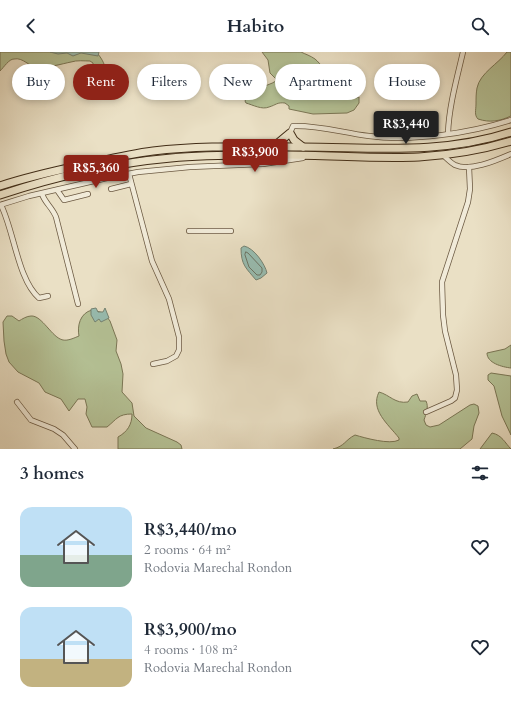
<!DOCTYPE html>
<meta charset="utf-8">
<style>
:root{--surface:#fff;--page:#f2f2f3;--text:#1f2937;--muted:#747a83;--accent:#8f2418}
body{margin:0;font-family:Cardo,serif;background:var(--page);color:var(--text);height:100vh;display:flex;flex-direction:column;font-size:15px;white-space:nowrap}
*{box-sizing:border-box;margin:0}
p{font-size:13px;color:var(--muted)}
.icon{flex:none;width:22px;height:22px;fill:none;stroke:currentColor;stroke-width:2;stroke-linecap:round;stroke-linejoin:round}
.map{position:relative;height:397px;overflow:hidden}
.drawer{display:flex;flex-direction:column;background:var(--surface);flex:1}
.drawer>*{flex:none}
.hud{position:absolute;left:12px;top:12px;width:487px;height:36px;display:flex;gap:8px}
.price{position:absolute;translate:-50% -34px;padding:0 9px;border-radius:4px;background:var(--accent);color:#fff;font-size:13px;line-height:26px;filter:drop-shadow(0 1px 2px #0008)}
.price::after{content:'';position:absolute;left:50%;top:24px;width:12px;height:9px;margin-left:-6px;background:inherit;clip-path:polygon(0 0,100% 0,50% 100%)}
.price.selected{background:#222;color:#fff}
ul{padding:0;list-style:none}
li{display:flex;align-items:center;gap:12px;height:100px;padding:0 20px}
li span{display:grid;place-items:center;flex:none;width:112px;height:80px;border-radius:12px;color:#555}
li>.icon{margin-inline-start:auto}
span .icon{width:48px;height:48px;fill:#fffc;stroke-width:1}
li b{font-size:17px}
h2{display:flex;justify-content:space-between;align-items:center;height:48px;padding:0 20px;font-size:17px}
.chip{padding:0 14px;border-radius:18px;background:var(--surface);box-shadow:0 2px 6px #0003;font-size:14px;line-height:36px}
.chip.selected{background:var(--accent);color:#fff}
header{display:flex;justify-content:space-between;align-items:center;height:52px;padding:0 20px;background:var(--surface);font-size:18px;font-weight:600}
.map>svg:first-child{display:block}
.green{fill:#b5c296;stroke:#7b7756}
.water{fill:#98bdb1;stroke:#758373}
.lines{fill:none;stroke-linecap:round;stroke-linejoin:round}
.shore{stroke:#6c7464;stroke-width:1}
.minor-casing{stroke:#6b5942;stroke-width:6}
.highway-casing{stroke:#412c16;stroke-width:9}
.minor{stroke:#f1ebd9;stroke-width:4.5}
.highway{stroke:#eae0c5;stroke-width:7}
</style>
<header><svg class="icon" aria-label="back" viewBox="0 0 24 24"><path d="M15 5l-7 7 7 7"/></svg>Habito<svg class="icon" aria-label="search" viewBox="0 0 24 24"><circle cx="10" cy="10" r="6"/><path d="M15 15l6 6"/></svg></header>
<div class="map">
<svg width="511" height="397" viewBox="0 0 511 397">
<rect width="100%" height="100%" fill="#eae0c5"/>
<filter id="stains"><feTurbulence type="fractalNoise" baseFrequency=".005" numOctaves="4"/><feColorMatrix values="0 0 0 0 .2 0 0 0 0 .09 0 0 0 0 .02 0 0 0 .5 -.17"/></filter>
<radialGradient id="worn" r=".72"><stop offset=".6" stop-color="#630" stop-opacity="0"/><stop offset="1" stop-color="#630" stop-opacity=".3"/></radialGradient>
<g class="green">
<path d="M0 0H96C106 10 110 25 102 38H97L93 34V11L90 9C84 9 77 8 71 10 61 12 49 16 37 15 29 15 23 5 14 7 9 7 4 15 0 19Z"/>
<path d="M262 0H301C305 2 311 4 315 7 320 11 329 23 333 29 340 38 345 50 359 45V51L354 58 347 61 313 62 289 57V54L285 51C277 50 276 53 269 55 262 58 253 53 246 51L245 49C249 36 267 35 276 29V27L270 21 268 8Z"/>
<path d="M507 0H511V64C500 69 490 71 478 67 474 63 476 58 476 52 476 47 476 41 477 36 480 21 498 12 507 0Z"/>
<path d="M92 258 104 261 110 269 117 288 116 299 121 312 123 322 122 340 132 351 134 364 146 376 177 390 181 393 182 397H118V385C127 380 132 373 132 362 118 362 117 367 107 375H92L86 362 87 355 85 347H78L69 359 61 347 45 340 39 331 18 320 9 310 6 302 4 289 3 270 7 264H12L19 269C22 267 27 264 31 264 42 263 52 286 63 288 68 289 74 286 79 284 77 274 80 261 92 258Z"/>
<path d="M511 293V316C502 315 487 311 487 301L505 297Z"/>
<path d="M491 321 511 324V383L502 364 494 334 488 328V323Z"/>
<path d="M379 340C390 343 395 352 408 350L412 344 417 342 420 349H426C429 355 426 362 424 368L426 373 430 375 439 373 470 353 474 352 478 354 479 361 474 374 472 387 460 397H333C345 394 345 388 355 383 365 386 390 393 399 388V386C388 372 370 358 379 340Z"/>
<path d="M492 381C502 383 505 391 511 397H480Z"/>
</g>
<g class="water">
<path d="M50 0H99L98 4 81 1 73 4 67 1 58 2Z"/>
<path d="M244 194C254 196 265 212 267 221L261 226 256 228C246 216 241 213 241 196Z"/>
<path d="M96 256 98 260H103L105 256 109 266 101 270 99 267 95 270 91 263V257Z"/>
</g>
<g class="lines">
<path class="shore" d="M246 200 248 201 262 216V220L260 223H257L249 215 245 203Z"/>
<defs>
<g id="minor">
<path d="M290 81 293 74C319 73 343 81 369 84 412 90 470 81 511 68"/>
<path d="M448 81C449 54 457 26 463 0"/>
<path d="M443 103C447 107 451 111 455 113 470 120 497 108 511 102"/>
<path d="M129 122 152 209 169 247 179 285V298L176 304 167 309 153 312"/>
<path d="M111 137 131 132"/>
<path d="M57 138 64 148 88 142"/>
<path d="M42 142C45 151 52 155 56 165L78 252"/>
<path d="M0 153 29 144 107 126 138 120 190 115 263 112 303 106"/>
<path d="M1 153C14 179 18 228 39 246L48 244"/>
<path d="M189 179H231"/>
<path d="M17 350 31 368 54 377 63 383 75 397"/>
<path d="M426 360 451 349 455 346 457 338 456 323 445 279 443 263 442 230 468 150 470 137 469 115"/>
</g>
<g id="highway">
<path d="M271 94 278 91 290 81 294 88 303 95"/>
<path d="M0 134C27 125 54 119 82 113 105 108 129 102 153 99 202 93 252 95 301 95 374 95 440 103 511 80"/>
<path d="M0 143C54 125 114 111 171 106 209 102 248 103 286 103 330 103 376 107 419 105 450 103 481 98 511 89"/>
</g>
</defs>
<use href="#minor" class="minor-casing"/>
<use href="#highway" class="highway-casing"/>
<use href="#minor" class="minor"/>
<use href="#highway" class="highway"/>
</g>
<rect width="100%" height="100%" filter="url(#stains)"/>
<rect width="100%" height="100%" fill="url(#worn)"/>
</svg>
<b class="price selected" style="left:406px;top:93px">R$3,440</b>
<b class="price" style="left:255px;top:121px">R$3,900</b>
<b class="price" style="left:96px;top:137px">R$5,360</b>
<div class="hud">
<a class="chip">Buy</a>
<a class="chip selected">Rent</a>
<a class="chip">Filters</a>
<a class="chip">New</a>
<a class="chip">Apartment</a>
<a class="chip">House</a>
</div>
</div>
<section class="drawer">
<h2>3 homes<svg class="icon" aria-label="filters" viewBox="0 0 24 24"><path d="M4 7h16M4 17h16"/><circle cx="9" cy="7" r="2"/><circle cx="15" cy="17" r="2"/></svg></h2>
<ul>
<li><span style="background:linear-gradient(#bfe0f5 60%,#7fa58c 0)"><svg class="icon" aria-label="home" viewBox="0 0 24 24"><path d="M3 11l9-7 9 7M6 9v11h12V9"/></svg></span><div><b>R$3,440/mo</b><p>2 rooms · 64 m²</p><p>Rodovia Marechal Rondon</p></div><svg class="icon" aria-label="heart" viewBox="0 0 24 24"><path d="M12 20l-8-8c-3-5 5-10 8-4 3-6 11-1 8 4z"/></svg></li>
<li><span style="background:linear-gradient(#bfe0f5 65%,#c2b280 0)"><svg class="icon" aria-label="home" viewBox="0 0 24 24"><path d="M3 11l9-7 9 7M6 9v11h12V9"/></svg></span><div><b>R$3,900/mo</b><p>4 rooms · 108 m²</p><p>Rodovia Marechal Rondon</p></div><svg class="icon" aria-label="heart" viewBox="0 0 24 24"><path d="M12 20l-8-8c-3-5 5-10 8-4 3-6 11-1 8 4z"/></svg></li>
</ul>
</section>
